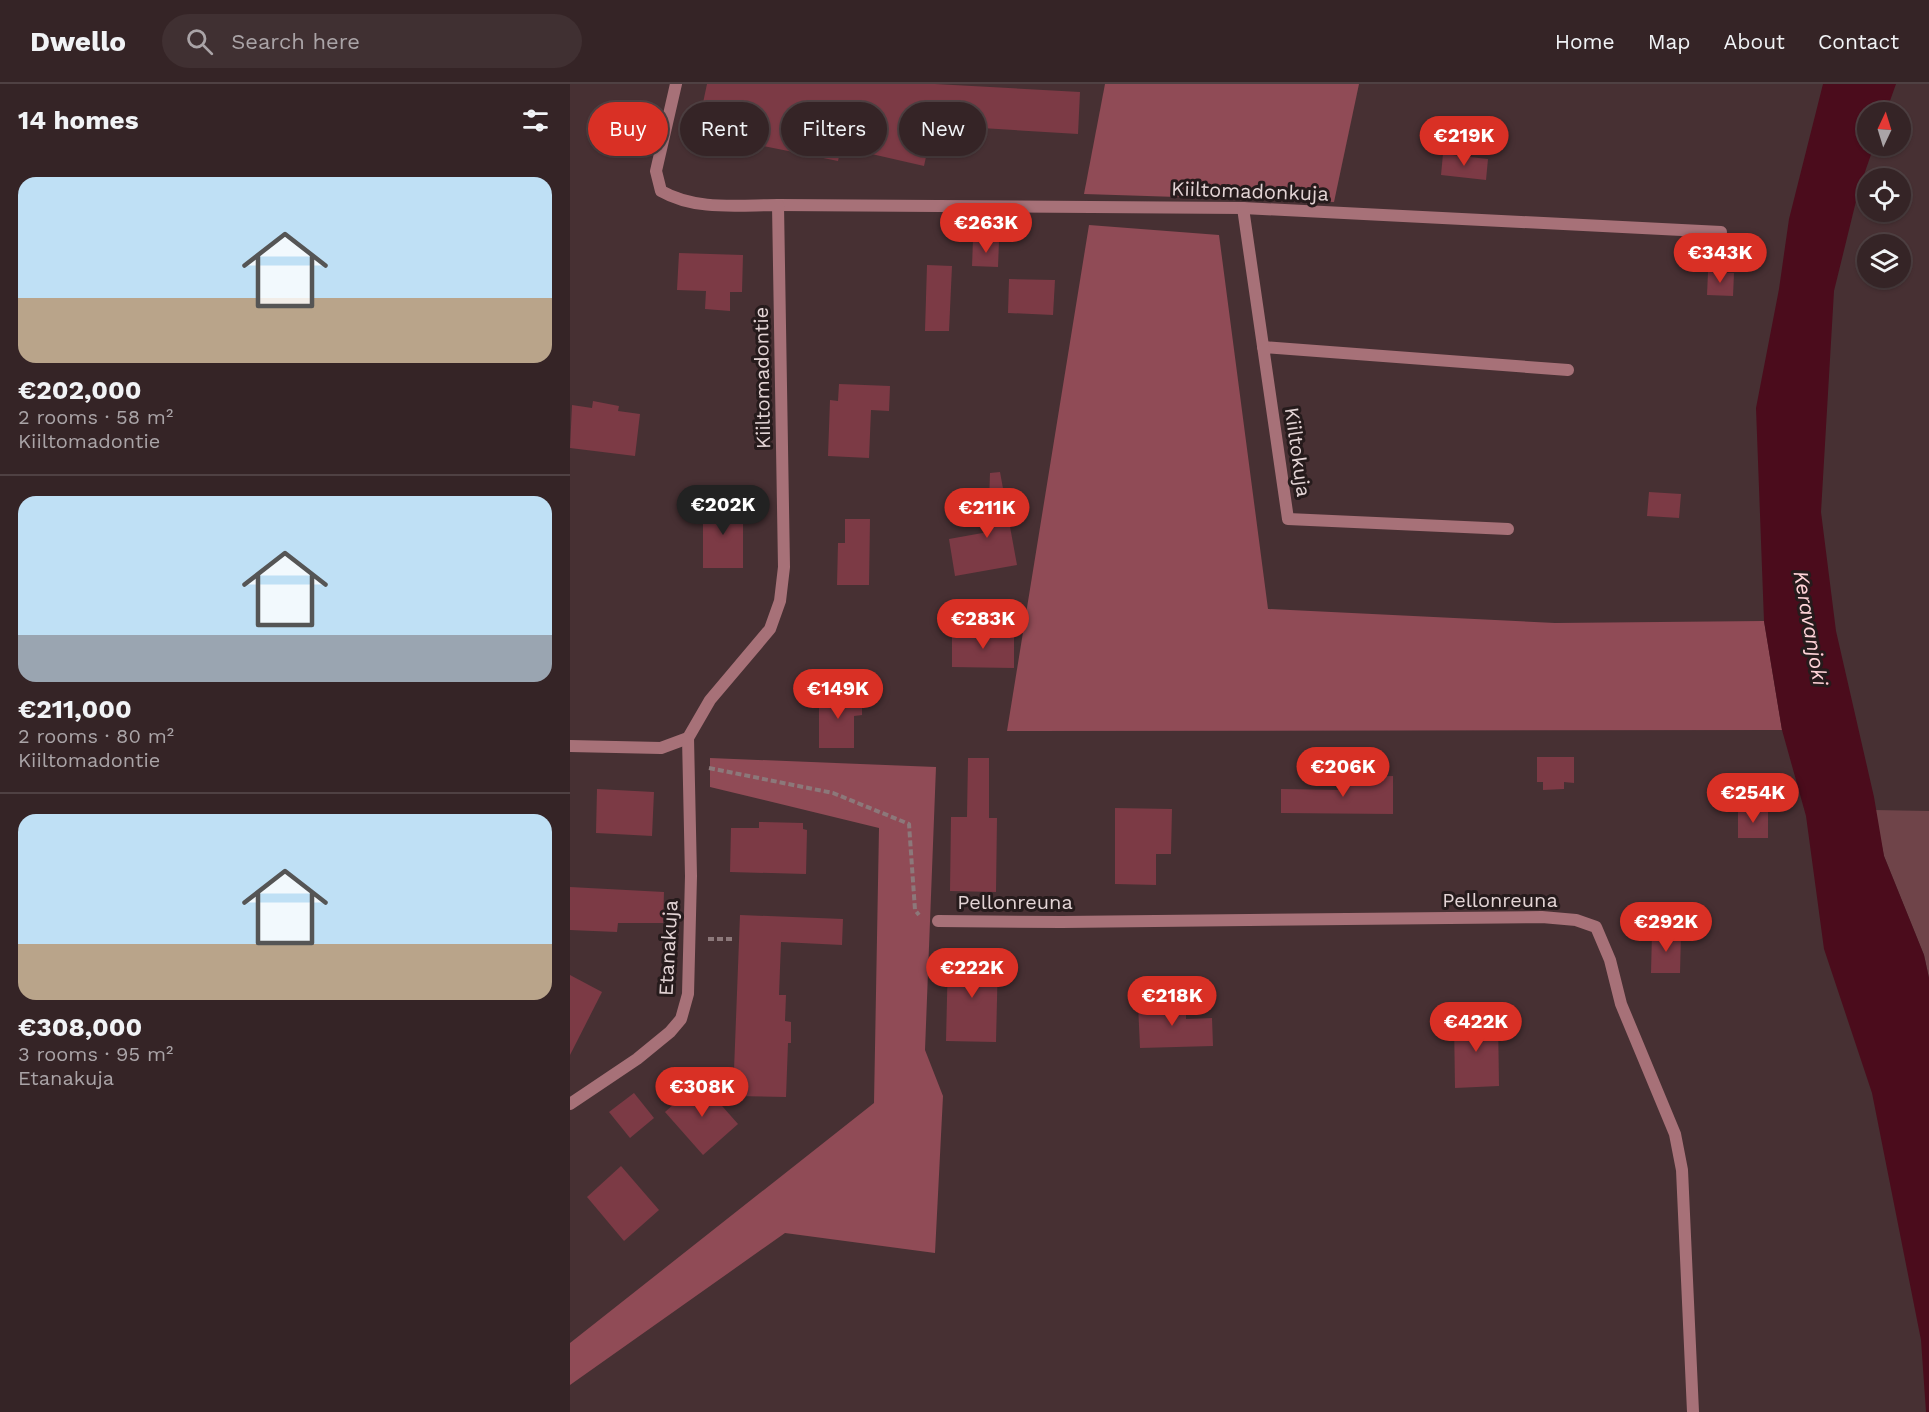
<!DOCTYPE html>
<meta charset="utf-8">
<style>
:root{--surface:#352426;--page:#403032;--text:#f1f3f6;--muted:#aaa4a7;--line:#4f4143;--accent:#d93025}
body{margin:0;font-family:"Work Sans",sans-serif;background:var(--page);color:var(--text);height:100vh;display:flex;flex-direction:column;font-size:22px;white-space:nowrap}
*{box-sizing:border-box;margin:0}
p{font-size:20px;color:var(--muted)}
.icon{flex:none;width:33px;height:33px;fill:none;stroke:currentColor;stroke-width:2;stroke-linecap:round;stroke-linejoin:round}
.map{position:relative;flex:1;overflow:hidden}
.panel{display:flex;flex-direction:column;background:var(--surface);width:570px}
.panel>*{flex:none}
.hud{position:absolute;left:18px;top:18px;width:570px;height:54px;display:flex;gap:12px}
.needle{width:39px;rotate:4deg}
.buttons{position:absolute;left:1287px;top:18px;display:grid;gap:12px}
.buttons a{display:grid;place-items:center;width:54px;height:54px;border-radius:50%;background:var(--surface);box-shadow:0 2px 4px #0004,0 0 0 2px var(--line);font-size:30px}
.price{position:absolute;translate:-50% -51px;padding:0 14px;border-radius:21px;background:var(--accent);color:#fff;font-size:20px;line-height:39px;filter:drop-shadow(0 2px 3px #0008)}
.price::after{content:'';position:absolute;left:50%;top:36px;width:18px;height:14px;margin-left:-9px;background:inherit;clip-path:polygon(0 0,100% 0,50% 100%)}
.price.current{background:#222;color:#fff}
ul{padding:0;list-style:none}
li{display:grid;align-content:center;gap:12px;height:318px;padding:0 18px}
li+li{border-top:2px solid var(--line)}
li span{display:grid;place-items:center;height:186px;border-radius:18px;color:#555}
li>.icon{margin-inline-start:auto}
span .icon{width:108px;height:108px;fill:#fffc;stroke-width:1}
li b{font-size:26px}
h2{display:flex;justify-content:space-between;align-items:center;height:72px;padding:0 18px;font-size:26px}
.chip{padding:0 21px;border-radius:27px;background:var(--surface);box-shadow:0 2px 4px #0004,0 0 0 2px var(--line);font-size:21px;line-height:54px}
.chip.current{background:var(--accent);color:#fff}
header{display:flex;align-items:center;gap:36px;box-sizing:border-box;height:84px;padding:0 30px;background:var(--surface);border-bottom:2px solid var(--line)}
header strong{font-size:28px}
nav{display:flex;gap:33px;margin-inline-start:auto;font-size:21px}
.search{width:420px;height:54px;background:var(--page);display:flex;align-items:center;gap:15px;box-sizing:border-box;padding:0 21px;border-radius:33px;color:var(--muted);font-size:22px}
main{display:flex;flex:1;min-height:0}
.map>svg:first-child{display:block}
.green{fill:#6f4449}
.forest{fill:#904b56}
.water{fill:#4b0c1c}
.building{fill:#7c3a45}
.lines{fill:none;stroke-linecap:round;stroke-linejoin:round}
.path{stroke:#8c787a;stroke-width:4;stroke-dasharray:6 3;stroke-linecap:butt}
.service{stroke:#a77178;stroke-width:12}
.minor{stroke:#a77178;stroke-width:12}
.labels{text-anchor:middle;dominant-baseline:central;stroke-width:6;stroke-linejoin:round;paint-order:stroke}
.street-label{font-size:20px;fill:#e3d4d5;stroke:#261b1c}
.water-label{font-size:21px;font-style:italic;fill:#ffd3d8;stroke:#261b1c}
</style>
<header>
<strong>Dwello</strong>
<div class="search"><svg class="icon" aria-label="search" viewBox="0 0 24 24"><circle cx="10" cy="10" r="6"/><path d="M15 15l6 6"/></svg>Search here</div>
<nav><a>Home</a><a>Map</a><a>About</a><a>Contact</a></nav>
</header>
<main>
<section class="panel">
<h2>14 homes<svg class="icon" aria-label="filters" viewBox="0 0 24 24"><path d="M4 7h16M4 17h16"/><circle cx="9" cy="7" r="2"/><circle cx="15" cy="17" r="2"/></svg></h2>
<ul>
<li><span style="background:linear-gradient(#bfe0f5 65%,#b9a48a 0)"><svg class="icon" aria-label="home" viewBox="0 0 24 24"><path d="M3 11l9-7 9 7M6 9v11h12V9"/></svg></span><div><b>€202,000</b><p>2 rooms · 58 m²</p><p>Kiiltomadontie</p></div></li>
<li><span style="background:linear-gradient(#bfe0f5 75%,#9aa5b1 0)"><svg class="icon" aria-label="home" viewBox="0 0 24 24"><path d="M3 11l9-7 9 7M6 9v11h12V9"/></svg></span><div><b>€211,000</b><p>2 rooms · 80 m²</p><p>Kiiltomadontie</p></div></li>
<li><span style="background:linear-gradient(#bfe0f5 70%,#b9a48a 0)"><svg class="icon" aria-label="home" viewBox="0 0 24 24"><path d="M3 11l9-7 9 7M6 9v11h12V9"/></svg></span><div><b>€308,000</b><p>3 rooms · 95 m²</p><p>Etanakuja</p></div></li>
</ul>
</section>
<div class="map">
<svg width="1359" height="1328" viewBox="0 0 1359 1328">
<rect width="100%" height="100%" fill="#473033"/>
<path class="green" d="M1304 726 1359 727V894L1354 871 1314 772Z"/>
<g class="forest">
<path d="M535 0H789L764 118 514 110Z"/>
<path d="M519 141 649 151 698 525 985 539 1194 537 1212 646 437 647Z"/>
<path d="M140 674 366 683 355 966 373 1012 365 1169 215 1149 0 1301V1259L304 1019 309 744 140 703Z"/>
</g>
<path class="water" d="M1253 0H1326L1316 28H1298V62H1304L1289 105 1264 207 1251 428 1266 547 1304 713 1314 772 1354 871 1359 894V1328H1356L1351 1256 1302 1009 1254 865 1236 732 1212 646 1194 537 1186 324 1209 205 1219 135Z"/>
<g class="building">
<path d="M137 0H365L510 8 508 50 363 41 354 82 271 63 268 77 183 60 180 73 124 61Z"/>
<path d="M873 70 918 75 916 96 871 91Z"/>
<path d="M403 156 429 157 428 183 402 182Z"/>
<path d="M109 169 173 171 172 208H160V227L135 225 136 207 107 206Z"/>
<path d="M357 181 382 182 379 247H355Z"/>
<path d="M1138 188 1164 189 1163 212 1137 211Z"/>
<path d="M439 195 485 196 483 231 438 229Z"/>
<path d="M269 300 320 302 319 327 301 326 299 374 258 372 260 316 268 317Z"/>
<path d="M23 317 49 322 48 327 70 330 65 372 0 364 2 321 22 324Z"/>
<path d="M430 388 447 481 385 492 379 455 418 448 420 389Z"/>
<path d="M1079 408 1111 410 1109 434 1077 432Z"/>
<rect x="133" y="421" width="40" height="63"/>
<path d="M275 435H300L299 501H267L268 459H275Z"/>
<path d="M382 547 444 548V584L382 583Z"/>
<path d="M249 610H292V631L284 632V664H249Z"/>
<path d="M967 673H1004V699L994 698V705L973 706V698H967Z"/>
<path d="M398 674H419V734H427L426 808 380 807 381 733H397Z"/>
<path d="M823 692V730L711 729V705L773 706V693Z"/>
<path d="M27 705 84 708 82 752 26 749Z"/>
<path d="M545 724 602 725 601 770H586V801L545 800Z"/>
<rect x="1168" y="726" width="30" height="28"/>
<path d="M189 738 233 739V745L237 746 236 790 160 788 161 744H189Z"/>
<path d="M0 803 94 808 93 839H48L47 848 0 846Z"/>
<path d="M170 831 273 835 272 861 211 858 209 911H216L215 937 221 938V959H218L216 1013 163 1012Z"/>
<path d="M1082 849H1111L1110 889H1081Z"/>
<path d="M378 873 428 874 426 958 376 957Z"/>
<path d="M0 891 32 908 0 971Z"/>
<path d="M616 918V935L642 934 643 962 570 964 568 920Z"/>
<path d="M928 935 929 1002 885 1004 884 936Z"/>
<path d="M130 997 168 1040 133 1071 95 1028Z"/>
<path d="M64 1009 84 1034 60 1054 39 1028Z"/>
<path d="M51 1082 89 1126 54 1157 17 1113Z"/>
</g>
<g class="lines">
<g class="path">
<path d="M139 684 263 709 339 740 345 826 349 831"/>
<path d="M138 855H162"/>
</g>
<path class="service" d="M693 263 998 286"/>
<g class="minor">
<path d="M208 121 673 124 1151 148"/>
<path d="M673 124 718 435 938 445"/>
<path d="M0 662 91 664 118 654 140 616 200 545 210 517 214 483 208 121C169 121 126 127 91 107L86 87 106 0"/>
<path d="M368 837 492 838 972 833 1006 836 1026 843 1040 876 1051 920 1105 1050 1112 1086 1123 1328"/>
<path d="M0 1020 67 975 100 948 111 935 118 910 121 792 118 654"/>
</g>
</g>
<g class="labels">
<g class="street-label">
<text transform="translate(680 107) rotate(2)">Kiiltomadonkuja</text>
<text transform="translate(192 294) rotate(-91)">Kiiltomadontie</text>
<text transform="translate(728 368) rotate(82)">Kiiltokuja</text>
<text x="930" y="816">Pellonreuna</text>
<text x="445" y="818">Pellonreuna</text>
<text transform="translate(98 864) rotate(-87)">Etanakuja</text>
</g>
<g class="water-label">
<text transform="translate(1241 544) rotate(80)">Keravanjoki</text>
</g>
</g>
</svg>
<div class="buttons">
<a><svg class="needle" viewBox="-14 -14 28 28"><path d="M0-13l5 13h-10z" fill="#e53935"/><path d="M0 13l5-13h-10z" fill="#aaa4a7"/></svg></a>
<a><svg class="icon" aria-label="locate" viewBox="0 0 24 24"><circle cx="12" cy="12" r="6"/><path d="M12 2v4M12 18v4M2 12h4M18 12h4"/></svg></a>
<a><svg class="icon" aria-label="layers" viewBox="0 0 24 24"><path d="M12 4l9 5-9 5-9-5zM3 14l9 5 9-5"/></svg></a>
</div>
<b class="price" style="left:894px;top:83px">€219K</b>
<b class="price" style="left:416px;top:170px">€263K</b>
<b class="price" style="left:1150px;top:200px">€343K</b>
<b class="price current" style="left:153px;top:452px">€202K</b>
<b class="price" style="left:417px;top:455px">€211K</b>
<b class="price" style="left:413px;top:566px">€283K</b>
<b class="price" style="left:268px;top:636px">€149K</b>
<b class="price" style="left:773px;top:714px">€206K</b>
<b class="price" style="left:1183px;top:740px">€254K</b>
<b class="price" style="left:1096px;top:869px">€292K</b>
<b class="price" style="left:402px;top:915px">€222K</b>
<b class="price" style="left:602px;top:943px">€218K</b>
<b class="price" style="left:906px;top:969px">€422K</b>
<b class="price" style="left:132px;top:1034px">€308K</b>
<div class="hud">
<a class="chip current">Buy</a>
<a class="chip">Rent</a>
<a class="chip">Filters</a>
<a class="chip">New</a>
</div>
</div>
</main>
